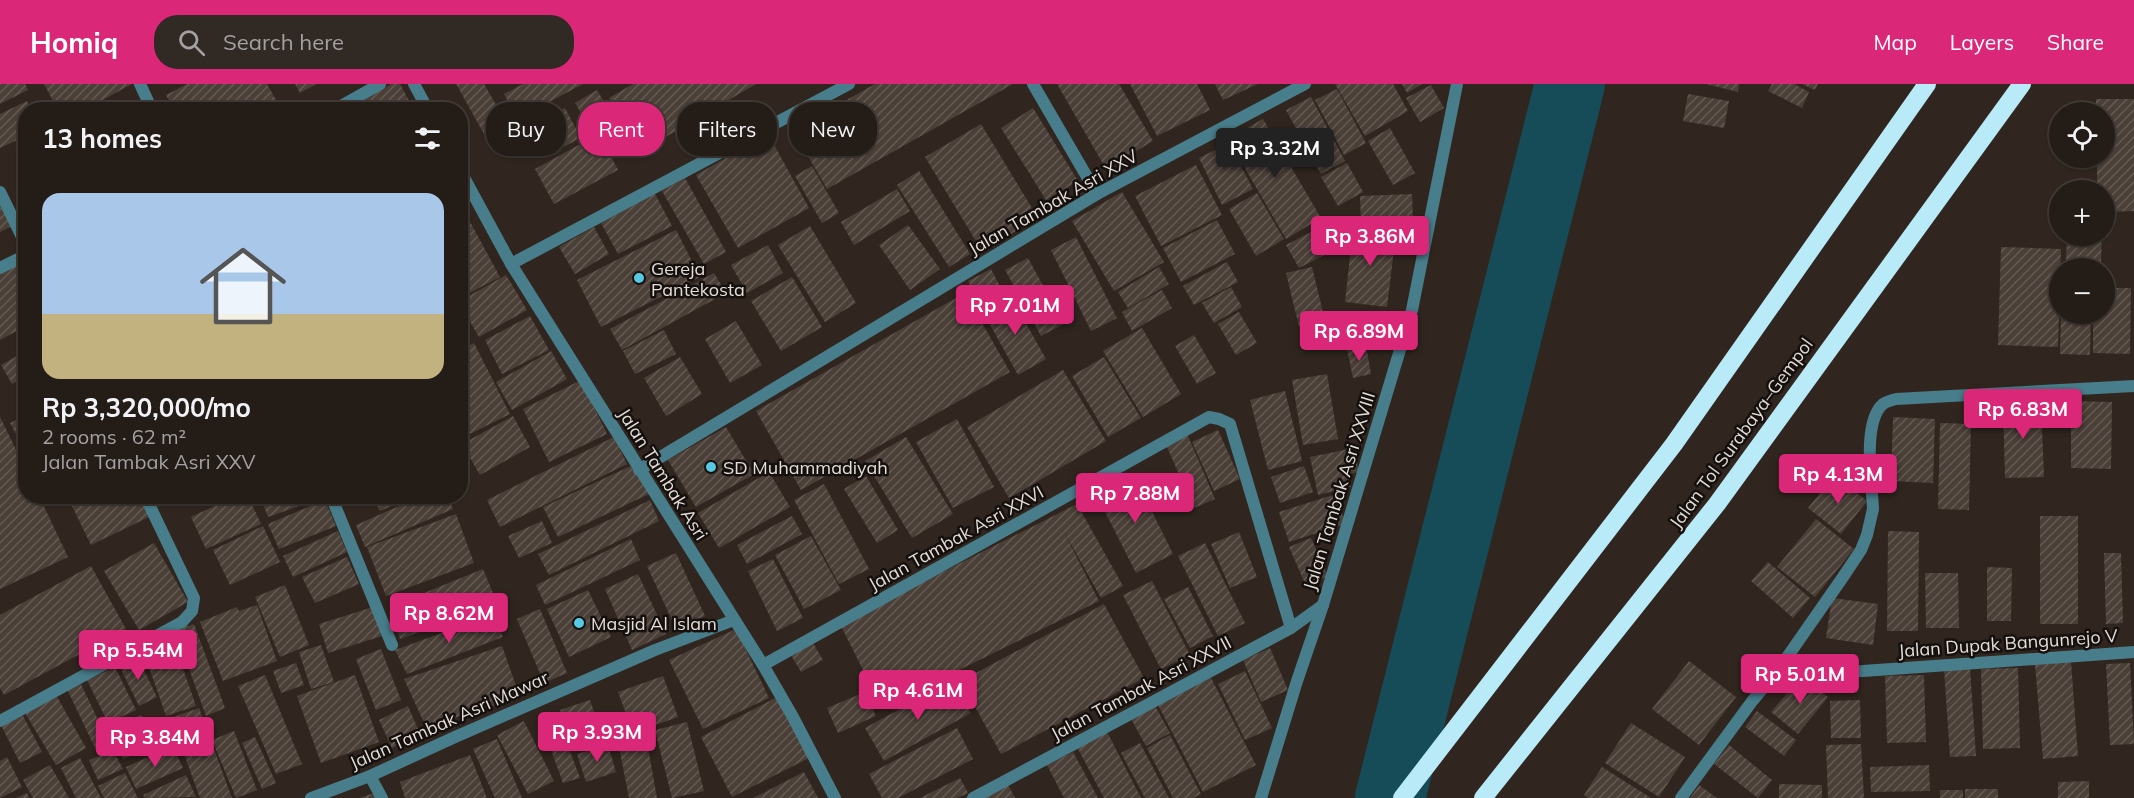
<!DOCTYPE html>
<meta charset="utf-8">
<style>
:root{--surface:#241c17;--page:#302924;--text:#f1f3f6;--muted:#a3a1a1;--line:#413a36;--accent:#db2777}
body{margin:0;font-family:Mulish,sans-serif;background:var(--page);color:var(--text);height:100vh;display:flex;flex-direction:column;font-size:22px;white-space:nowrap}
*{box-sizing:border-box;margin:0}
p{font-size:20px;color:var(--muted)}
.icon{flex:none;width:33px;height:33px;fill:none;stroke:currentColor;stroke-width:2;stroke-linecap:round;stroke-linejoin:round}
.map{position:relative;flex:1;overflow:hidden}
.details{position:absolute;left:18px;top:18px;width:450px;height:402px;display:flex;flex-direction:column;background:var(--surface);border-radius:24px;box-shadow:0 2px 4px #0004,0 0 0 2px var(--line)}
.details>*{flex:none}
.hud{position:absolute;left:486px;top:18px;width:570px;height:54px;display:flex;gap:12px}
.controls{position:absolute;left:2049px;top:18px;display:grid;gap:12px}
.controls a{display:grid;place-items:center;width:66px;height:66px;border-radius:50%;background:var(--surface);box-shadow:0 2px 4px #0004,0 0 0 2px var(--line);font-size:30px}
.price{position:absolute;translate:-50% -51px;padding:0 14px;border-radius:6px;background:var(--accent);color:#fff;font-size:20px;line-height:39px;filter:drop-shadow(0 2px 3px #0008)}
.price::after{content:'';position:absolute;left:50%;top:36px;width:18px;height:14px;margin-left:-9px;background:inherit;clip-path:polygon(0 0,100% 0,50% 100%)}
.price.current{background:#222;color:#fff}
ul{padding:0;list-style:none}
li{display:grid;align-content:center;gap:12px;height:318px;padding:0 24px}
li span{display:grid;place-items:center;height:186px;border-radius:18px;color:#555}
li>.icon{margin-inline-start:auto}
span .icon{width:108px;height:108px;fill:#fffc;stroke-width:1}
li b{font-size:26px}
h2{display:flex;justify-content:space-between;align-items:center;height:72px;padding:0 24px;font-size:26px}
.pill{padding:0 21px;border-radius:24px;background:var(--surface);box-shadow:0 2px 4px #0004,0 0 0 2px var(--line);font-size:21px;line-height:54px}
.pill.current{background:var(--accent);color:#fff}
header{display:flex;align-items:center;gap:36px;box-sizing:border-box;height:84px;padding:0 30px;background:var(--accent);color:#fff}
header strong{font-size:28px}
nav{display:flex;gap:33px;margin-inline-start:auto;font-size:21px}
.search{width:420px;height:54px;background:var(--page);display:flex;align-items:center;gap:15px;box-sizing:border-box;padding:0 21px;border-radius:24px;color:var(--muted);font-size:22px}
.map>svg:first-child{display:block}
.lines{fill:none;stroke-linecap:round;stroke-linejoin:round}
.river{stroke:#154c58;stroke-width:70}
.building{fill:url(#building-hatch)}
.street{stroke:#487e8b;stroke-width:12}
.highway{stroke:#b8eaf7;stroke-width:18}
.poi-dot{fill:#58c9e3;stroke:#15100d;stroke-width:2}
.labels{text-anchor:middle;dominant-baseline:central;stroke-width:5;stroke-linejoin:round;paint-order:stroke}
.street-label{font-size:18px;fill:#e3dcd7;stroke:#15100d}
.poi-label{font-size:18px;fill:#e3dcd7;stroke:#15100d;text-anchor:start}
</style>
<header>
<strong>Homiq</strong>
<div class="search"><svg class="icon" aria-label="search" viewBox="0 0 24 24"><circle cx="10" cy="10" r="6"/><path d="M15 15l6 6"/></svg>Search here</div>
<nav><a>Map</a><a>Layers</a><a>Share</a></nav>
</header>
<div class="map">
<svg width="2134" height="714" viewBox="0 0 2134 714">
<defs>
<pattern id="building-hatch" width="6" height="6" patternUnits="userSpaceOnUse" patternTransform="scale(1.5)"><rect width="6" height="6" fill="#4b4038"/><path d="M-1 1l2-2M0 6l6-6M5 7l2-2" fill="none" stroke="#655b54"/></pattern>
</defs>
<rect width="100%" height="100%" fill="#30261f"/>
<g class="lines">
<path class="river" d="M1390 714 1570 0"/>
</g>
<g class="building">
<path d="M0 0H25L28 6 0 20Z"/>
<path d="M44 0H132L84 26H58Z"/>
<path d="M187 0H267L280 23 274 26H174L166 11Z"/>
<path d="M295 0H316L300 9Z"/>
<path d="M391 0H400L414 26H345Z"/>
<path d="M456 0H484L510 45 488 57Z"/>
<path d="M523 0H583L517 35 504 10Z"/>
<path d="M633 0H756L640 68 609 14Z"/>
<path d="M875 0H1013L827 105 793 46Z"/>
<path d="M1057 0H1119L1153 57 1106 85Z"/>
<path d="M1130 0H1197L1210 26 1157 52Z"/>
<path d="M1215 0H1258L1223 16Z"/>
<path d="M1335 0H1393L1408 27 1365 52Z"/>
<path d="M1402 0H1422L1407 9Z"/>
<path d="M1706 0H1739L1738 8Z"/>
<path d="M1772 0H1794L1809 8 1802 24 1768 7Z"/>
<path d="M1802 0H1818L1815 6Z"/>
<path d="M1431 1 1444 24 1420 38 1406 14Z"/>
<path d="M1337 5 1366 59 1344 71 1315 16Z"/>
<path d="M597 6 614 34 592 47 575 19Z"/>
<path d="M1688 10 1729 17 1724 44 1683 37Z"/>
<path d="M1311 13 1345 77 1321 90 1286 26Z"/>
<path d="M2096 15H2134V127L2104 128V106H2097V74H2104V28H2096Z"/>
<path d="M27 17 31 26H26V52L0 64V30Z"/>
<path d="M565 24 581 54 547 71 531 42Z"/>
<path d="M1033 24 1078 97 1046 116 1001 44Z"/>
<path d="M1263 35 1321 134 1286 155 1228 55Z"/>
<path d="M981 40 1038 134 982 167 925 73Z"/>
<path d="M1390 44 1415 89 1393 101 1368 57Z"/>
<path d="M599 50 618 86 554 120 535 85Z"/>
<path d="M768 50 809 124 738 164 696 91Z"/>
<path d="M1229 59 1253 105 1222 121 1199 74Z"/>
<path d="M1347 79 1363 108 1338 122 1321 93Z"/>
<path d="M1196 81 1222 131 1161 162 1135 112Z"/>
<path d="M812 82 839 129 822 139 795 92Z"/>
<path d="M919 87 970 170 949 183 897 101Z"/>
<path d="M26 90V116L16 94Z"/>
<path d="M685 94 726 168 704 180 662 107Z"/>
<path d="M897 105 910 127 854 161 841 138Z"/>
<path d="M1122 108 1164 178 1114 207 1072 137Z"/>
<path d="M1257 109 1284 155 1256 172 1229 125Z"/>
<path d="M655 110 672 142 618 170 601 139Z"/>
<path d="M1412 110 1413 140 1361 141 1360 112Z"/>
<path d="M0 120 12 142 0 148Z"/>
<path d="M463 125 500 193 460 214V127Z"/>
<path d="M1217 136 1235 170 1181 198 1163 164Z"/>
<path d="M908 141 940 185 910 206 879 161Z"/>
<path d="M810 142 856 219 825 238 778 161Z"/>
<path d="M594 143 609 170 575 190 559 163Z"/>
<path d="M1319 144 1332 167 1299 184 1286 161Z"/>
<path d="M1353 144 1396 149 1387 223 1345 218Z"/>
<path d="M676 146 700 193 601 243 577 196Z"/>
<path d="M2067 152H2102L2101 178 2066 177Z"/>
<path d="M1076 153 1117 234 1091 247 1051 166Z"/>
<path d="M768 161 783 189 747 209 731 181Z"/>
<path d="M2001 163 2061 165 2058 263 1998 261Z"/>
<path d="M1028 174 1064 240 1041 252 1005 186Z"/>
<path d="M26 177V242L0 256V190Z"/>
<path d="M1227 178 1238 198 1194 221 1183 202Z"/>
<path d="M1159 183 1169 200 1128 224 1118 208Z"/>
<path d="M1312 183 1325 237 1299 243 1286 189Z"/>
<path d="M991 185 1003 208 980 221 968 197Z"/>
<path d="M714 189 726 209 622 266 610 245Z"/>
<path d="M506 191 527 226 479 253 460 221V217Z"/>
<path d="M792 193 822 243 781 267 751 217Z"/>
<path d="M1231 203 1242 223 1214 239 1202 219Z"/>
<path d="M2104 204H2131L2130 270 2093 269V230H2104Z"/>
<path d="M1162 206 1172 224 1132 247 1122 228Z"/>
<path d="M965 209 1010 288 801 406 756 327Z"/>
<path d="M1011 213 1046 275 1018 291 983 228Z"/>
<path d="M1239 228 1257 259 1236 271 1218 240Z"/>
<path d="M2061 230H2091L2090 271 2060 270Z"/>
<path d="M530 232 549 266 502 290 485 256Z"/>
<path d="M736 237 762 281 730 299 705 255Z"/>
<path d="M1142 244 1181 310 1143 333 1103 267Z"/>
<path d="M664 246 676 270 635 290 623 267Z"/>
<path d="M1194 251 1216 289 1197 300 1175 262Z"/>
<path d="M474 259 510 330 460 355V266Z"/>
<path d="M1366 262 1371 290 1353 294 1347 265Z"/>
<path d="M26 267V292L12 300 1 281Z"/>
<path d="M551 267 567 295 512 326 496 298Z"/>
<path d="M680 273 702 310 666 332 644 294Z"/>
<path d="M1104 273 1141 334 1108 353 1072 292Z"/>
<path d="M1063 286 1106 357 1009 414 967 343Z"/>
<path d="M1327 290 1338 355 1303 361 1292 296Z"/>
<path d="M581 296 607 350 549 378 523 325Z"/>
<path d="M1285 307 1302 377 1268 386 1250 316Z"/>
<path d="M2041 317 2044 393 2005 394 2003 318Z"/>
<path d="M2071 317 2112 318 2111 385 2071 384Z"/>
<path d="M26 332V369L10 339Z"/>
<path d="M513 332 530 363 480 391 462 360Z"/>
<path d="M0 333 26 386V412H39L68 473 0 505Z"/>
<path d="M1893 333 1935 335 1933 399 1891 397Z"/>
<path d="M957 335 994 403 953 424 916 358Z"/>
<path d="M1940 339 1971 340 1969 426 1938 425Z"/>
<path d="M726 343 754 390 696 423 668 376Z"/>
<path d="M1218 346 1240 395 1214 407 1192 358Z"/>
<path d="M1188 352 1215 415 1194 424 1166 361Z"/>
<path d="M614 353 627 380 500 443 487 416Z"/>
<path d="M906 353 953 430 912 454 865 377Z"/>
<path d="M1354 364 1359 388 1348 390 1351 403 1318 411 1310 373Z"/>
<path d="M635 380 649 410 558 453 543 423Z"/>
<path d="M1304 382 1313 408 1280 419 1271 393Z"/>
<path d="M769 388 790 423 719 464 698 429Z"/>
<path d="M1134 391 1173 470 1136 489 1096 410Z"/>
<path d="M1835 391 1867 417 1841 450 1808 424Z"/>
<path d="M866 392 898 446 877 459 844 405Z"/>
<path d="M824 400 869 485 839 500 794 416Z"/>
<path d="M1336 410 1345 440 1289 458 1279 428Z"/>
<path d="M48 412H72L53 422Z"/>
<path d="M87 412H139L149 433 91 461 71 420Z"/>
<path d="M153 412H181L158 423Z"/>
<path d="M236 412H248L261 440 206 465 191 433Z"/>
<path d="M268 412H324V413L268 433 261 415Z"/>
<path d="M373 412H414L380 427Z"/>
<path d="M422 412H448L453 425 365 463 356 441Z"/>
<path d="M325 416 336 442 279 465 268 440Z"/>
<path d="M650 416 659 437 549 491 538 470Z"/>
<path d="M1077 420 1123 502 1101 514 1063 446 1099 517 882 624 840 540Z"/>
<path d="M456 430 474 479 386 512 367 463Z"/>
<path d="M792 432 802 450 747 480 737 461Z"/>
<rect x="2040" y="432" width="38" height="108"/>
<path d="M1816 435 1854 465 1815 513 1777 483Z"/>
<path d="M542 437 552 459 519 474 508 452Z"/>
<path d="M263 442 280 478 230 501 213 466Z"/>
<path d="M338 447 347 468 293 493 283 472Z"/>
<path d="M1888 447 1919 448 1918 547H1887Z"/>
<path d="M1239 448 1257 493 1230 504 1211 460Z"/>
<path d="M811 452 841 506 804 525 775 471Z"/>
<path d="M1311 454 1328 492 1306 502 1289 463Z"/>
<path d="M631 455 640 476 545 521 536 501Z"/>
<path d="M154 459 188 518 139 546 104 487Z"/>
<path d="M1205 459 1245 539 1218 552 1178 472Z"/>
<path d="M676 469 705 532 676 545 647 482Z"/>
<path d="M2104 469H2121L2123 539 2106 540Z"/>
<path d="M347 473 359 500 315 519 302 493Z"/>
<path d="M773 475 803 534 777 547 748 487Z"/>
<path d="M1768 478 1810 514 1793 534 1751 497Z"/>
<path d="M91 482 126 545 4 611 0 604V531Z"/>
<path d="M1987 483 2012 484 2011 537H1987Z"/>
<path d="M483 485 495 514 426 542 414 513Z"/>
<path d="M1925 489H1958L1959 544H1926Z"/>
<path d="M638 490 666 550 632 566 605 505Z"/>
<path d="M1152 497 1190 571 1161 585 1123 511Z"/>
<path d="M285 501 309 561 280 573 255 513Z"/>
<path d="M1188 503 1213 552 1190 564 1164 515Z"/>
<path d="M588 506 611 553 569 573 547 525Z"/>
<path d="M1832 514 1878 520 1873 561 1826 554Z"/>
<path d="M412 515 423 547 400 555 390 523Z"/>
<path d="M1104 520 1144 594 1001 670 961 597Z"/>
<path d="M257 521 277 577 223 597 200 538 237 523 239 527Z"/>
<path d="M373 523 382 552 328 569 319 540Z"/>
<path d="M540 525 567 589 544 599 517 535Z"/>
<path d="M494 530 503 553 407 590 395 566Z"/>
<path d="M194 540 225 624 206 632 175 546Z"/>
<path d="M736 545 769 614 703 645 669 576Z"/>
<path d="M172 553 196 622 166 632 142 563Z"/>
<path d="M813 559 823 576 801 588 791 571Z"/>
<path d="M321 561 334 598 311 605 299 568Z"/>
<path d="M502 562 520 613 426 643 404 595Z"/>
<path d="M1270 564 1288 606 1261 618 1243 576Z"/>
<path d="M381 565 401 616 376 626 356 575Z"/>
<path d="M137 572 157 613 139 622 119 581Z"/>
<path d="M1689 577 1736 613 1699 661 1652 625Z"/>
<path d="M2071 577 2078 672 2043 675 2035 581Z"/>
<path d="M296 579 304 601 281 609 273 587Z"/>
<path d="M2130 579 2134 660 2110 661 2106 580Z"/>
<path d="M115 583 136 626 108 639 87 596Z"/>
<path d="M1970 584 1976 672 1950 673 1944 585Z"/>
<path d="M2018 584 2020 664 1983 665 1981 585Z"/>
<path d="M1245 587 1272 644 1245 656 1218 600Z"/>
<path d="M1209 590 1256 681 1203 708 1156 617Z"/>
<path d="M265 591 302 680 276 690 238 602Z"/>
<path d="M355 591 379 658 321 679 297 612Z"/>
<path d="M1924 591 1926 658 1887 659 1885 592Z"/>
<path d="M663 592 678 633 633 649 618 608Z"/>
<path d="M1802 592 1828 613 1798 650 1771 628Z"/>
<path d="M79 596 110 661 97 668 66 603Z"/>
<path d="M953 596 971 629 884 677 865 644Z"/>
<path d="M865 608 876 632 838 649 827 624Z"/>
<path d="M56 611 86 664 56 681 25 629Z"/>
<path d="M777 613 809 674 732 713 701 653Z"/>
<path d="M590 616 603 653 574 663 560 626Z"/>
<path d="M1860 616 1861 654H1831L1830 617Z"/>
<path d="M1154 620 1170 649 1146 662 1130 633Z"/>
<path d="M408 622 421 652 392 664 379 636Z"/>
<path d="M199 624 211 657 232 714H200L171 634Z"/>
<path d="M1757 627 1796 656 1784 672 1745 643Z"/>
<path d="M22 630 42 668 20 679 1 641Z"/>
<path d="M141 631 154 662 123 675 110 643Z"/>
<path d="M558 635 580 694 563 699 542 641Z"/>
<path d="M524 637 554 697 528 710 497 651Z"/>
<path d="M687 638 704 707 672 714 655 646Z"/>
<path d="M1631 639 1685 673 1659 713 1605 679Z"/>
<path d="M957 644 973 675 898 714H882L869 690Z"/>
<path d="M1106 646 1141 714H1104L1076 661Z"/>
<path d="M234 647 257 706 236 714 212 656Z"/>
<path d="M1170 651 1201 710 1193 714H1173L1147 664Z"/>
<path d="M255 653 276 699 262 705 242 659Z"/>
<path d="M497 655 522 714H495L473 665Z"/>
<path d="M647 658 657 714H629L619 663Z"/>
<path d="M1140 659 1169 714H1145L1121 669Z"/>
<path d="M1861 660 1864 714H1828L1826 661Z"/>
<path d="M608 661 616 688 586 698 577 670Z"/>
<path d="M1729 661 1772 696 1758 714 1714 680Z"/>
<path d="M173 662 183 684 136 705 126 683Z"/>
<path d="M113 666 123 685 98 696 89 676Z"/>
<path d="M1073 668 1098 714H1064L1047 681Z"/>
<path d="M470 671 487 714H405L400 698Z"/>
<path d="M7 673 22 703 0 714V677Z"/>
<path d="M80 674 101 714H76L61 684Z"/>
<path d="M50 681 69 714H33L23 696Z"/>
<path d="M1929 681 1930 707 1871 708 1870 683Z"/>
<path d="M1602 683 1651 714H1588L1584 711Z"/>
<path d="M804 688 818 714H753Z"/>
<path d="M125 689 138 714H104L98 702Z"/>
<path d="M186 691 196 713 145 714 143 711Z"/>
<path d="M960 694 968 709 957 714H920Z"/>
<path d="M2089 697V714H2058V698Z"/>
<path d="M1007 699 1015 714H981Z"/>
<path d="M1779 700 1822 701V714H1779Z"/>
<path d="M1699 701 1717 714H1690Z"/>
<rect x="1965" y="705" width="33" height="9"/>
<rect x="1940" y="706" width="23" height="8"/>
<path d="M27 709 29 714H16Z"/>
<path d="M374 709 376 714H359Z"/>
</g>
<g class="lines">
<g class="street">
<path d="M140 0 152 26"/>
<path d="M414 0 428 26"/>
<path d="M1033 0 1097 110"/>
<path d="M334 26 380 0"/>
<path d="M460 86 511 180 763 581 793 633 835 714"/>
<path d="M0 108 26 161"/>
<path d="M511 180 849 0"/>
<path d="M0 184 26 171"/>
<path d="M639 386 1097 110 1305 0"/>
<path d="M331 412 392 561"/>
<path d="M763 581 1209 333 1219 335 1230 340 1291 544"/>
<path d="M1776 589 1863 587 2134 568"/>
<path d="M0 637 182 538 192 527 194 514 145 412"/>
<path d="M370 692 382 714"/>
<path d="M311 714 370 692 455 653 655 566 734 536"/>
<path d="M973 714 1291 544 1323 521"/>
<path d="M1261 714 1297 597 1323 521 1412 226 1457 0"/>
<path d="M1681 714 1753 616 1776 589 1843 493 1861 466 1867 451 1873 425C1872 400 1862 338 1883 320 1886 318 1892 316 1896 315L2134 302"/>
</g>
<g class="highway">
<path d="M1402 714 1674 360 1927 0"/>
<path d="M1483 714 1717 420 2022 0"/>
</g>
</g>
<g class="poi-dot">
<circle cx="639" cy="194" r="6"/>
<circle cx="711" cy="383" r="6"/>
<circle cx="579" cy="539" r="6"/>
</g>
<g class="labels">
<g class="street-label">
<text transform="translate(1053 118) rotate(-30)">Jalan Tambak Asri XXV</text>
<text transform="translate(1741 349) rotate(-54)">Jalan Tol Surabaya–Gempol</text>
<text transform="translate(663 390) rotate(58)">Jalan Tambak Asri</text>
<text transform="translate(1339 407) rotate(-73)">Jalan Tambak Asri XXVIII</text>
<text transform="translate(956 454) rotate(-29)">Jalan Tambak Asri XXVI</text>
<text transform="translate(2008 559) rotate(-4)">Jalan Dupak Bangunrejo V</text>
<text transform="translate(1141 604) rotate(-28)">Jalan Tambak Asri XXVII</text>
<text transform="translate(449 636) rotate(-24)">Jalan Tambak Asri Mawar</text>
</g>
<g class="poi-label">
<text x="651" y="184">Gereja<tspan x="651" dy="21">Pantekosta</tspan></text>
<text x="723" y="383">SD Muhammadiyah</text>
<text x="591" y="539">Masjid Al Islam</text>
</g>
</g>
</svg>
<div class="controls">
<a><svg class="icon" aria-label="locate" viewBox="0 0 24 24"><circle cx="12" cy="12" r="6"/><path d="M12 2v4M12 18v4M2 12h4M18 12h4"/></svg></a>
<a>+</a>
<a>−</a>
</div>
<b class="price current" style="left:1275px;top:95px">Rp 3.32M</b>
<b class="price" style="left:1370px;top:183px">Rp 3.86M</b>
<b class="price" style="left:1015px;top:252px">Rp 7.01M</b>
<b class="price" style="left:1359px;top:278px">Rp 6.89M</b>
<b class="price" style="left:2023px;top:356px">Rp 6.83M</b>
<b class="price" style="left:1838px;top:421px">Rp 4.13M</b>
<b class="price" style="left:1135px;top:440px">Rp 7.88M</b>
<b class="price" style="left:449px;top:560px">Rp 8.62M</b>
<b class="price" style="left:138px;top:597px">Rp 5.54M</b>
<b class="price" style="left:1800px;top:621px">Rp 5.01M</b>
<b class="price" style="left:918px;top:637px">Rp 4.61M</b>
<b class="price" style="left:597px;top:679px">Rp 3.93M</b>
<b class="price" style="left:155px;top:684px">Rp 3.84M</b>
<div class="hud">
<a class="pill">Buy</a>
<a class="pill current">Rent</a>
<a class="pill">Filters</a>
<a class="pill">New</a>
</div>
<section class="details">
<h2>13 homes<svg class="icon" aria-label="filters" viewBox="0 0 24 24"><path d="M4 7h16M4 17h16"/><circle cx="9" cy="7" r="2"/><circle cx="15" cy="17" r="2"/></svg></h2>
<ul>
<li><span style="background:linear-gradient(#a9c7e8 65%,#c2b280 0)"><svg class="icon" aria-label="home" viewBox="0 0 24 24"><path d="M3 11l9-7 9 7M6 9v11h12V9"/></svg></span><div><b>Rp 3,320,000/mo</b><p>2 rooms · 62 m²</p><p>Jalan Tambak Asri XXV</p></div></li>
</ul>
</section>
</div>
